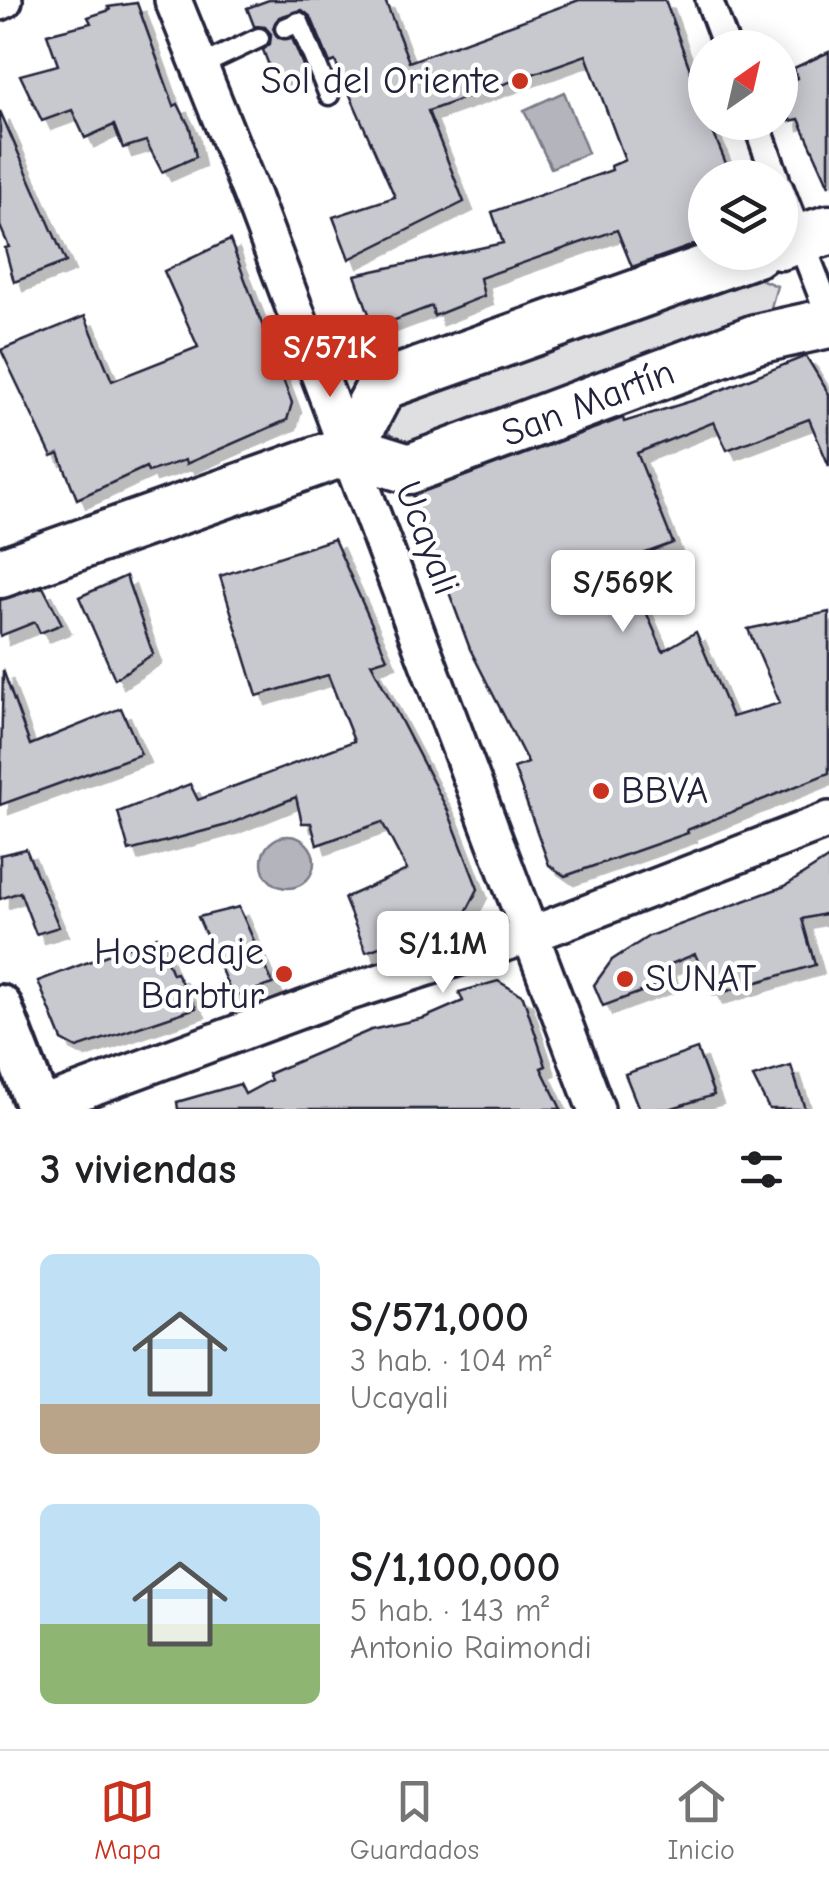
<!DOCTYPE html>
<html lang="es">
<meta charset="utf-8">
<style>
:root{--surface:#fff;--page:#f2f2f2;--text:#202124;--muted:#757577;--line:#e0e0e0;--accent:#c8321e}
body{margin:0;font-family:"Comic Neue",sans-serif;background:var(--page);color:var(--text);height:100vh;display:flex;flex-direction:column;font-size:38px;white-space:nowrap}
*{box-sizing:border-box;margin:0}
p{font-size:32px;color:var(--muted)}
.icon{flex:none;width:55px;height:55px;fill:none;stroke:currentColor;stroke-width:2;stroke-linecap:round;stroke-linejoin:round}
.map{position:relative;height:1109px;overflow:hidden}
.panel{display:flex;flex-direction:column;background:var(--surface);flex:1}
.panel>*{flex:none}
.needle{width:65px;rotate:34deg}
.controls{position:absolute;left:688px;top:30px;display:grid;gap:20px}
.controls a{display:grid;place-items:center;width:110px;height:110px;border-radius:50%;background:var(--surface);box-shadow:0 5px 25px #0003;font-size:50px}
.price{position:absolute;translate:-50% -85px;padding:0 22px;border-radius:10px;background:#fff;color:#222;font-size:32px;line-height:65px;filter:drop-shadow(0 2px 5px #0008)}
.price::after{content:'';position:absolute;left:50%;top:60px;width:30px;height:22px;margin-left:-15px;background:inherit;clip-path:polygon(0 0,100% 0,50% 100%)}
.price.on{background:var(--accent);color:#fff}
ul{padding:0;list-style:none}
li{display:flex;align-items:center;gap:30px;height:250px;padding:0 40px}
li span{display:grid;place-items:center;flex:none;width:280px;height:200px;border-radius:15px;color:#555}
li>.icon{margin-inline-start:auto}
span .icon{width:120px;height:120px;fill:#fffc;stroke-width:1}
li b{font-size:42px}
h2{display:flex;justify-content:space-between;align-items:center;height:120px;padding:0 40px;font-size:42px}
.tabs{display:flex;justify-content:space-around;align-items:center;height:140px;border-top:2px solid var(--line);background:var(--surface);font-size:28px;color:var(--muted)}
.tabs a{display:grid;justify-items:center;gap:5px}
.tabs .on{color:var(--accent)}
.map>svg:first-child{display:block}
.green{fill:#dfdfe2;stroke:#80808e;stroke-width:2.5}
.water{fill:#b4b4bc;stroke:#7a7a88;stroke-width:2.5}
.building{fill:#c8c8cf;stroke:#22223b;stroke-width:2.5;filter:url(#shadow)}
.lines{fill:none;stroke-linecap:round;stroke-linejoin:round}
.service-casing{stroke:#22223b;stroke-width:25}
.pedestrian-casing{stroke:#22223b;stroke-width:32}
.minor-casing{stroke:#22223b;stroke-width:42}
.tertiary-casing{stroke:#22223b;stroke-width:50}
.secondary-casing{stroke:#22223b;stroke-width:55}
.service{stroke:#fff;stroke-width:18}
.pedestrian{stroke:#fff;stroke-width:25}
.minor{stroke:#fff;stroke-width:35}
.tertiary{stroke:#fff;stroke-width:42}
.secondary{stroke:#fff;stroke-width:48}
.poi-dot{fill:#c8321e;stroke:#fff;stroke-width:4}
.labels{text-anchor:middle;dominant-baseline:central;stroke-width:9;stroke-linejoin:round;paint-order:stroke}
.poi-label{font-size:38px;fill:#22223b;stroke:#fff;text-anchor:end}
.street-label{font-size:38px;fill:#22223b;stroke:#fff}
</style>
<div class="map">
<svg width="829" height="1109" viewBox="0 0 829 1109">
<defs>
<filter id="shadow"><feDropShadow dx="9" dy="9" stdDeviation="0" flood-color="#0004"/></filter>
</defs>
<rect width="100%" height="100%" fill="#fff"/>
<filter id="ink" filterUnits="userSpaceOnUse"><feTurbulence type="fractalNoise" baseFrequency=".01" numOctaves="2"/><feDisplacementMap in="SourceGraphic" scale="20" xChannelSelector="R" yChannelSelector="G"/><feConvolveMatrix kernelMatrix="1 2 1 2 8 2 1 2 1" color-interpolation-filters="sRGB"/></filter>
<g filter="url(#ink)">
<path class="green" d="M736 269 777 286 768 318 414 460 388 432 393 402Z"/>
<g class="water">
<path d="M564 92 588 153 551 168 524 110Z"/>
<circle cx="288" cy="862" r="26"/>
</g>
<g class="building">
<path d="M269 0H385L409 62 579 0H665L705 111V122H709L732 178H705V241L632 267 617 230 480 278 484 296 434 316 432 306 374 328 355 275 503 243 492 212 612 170 611 166 625 160 586 55 428 111 464 202 349 259 333 217 395 197 335 61 330 63 311 17 302 10 279 17 273 28 278 38H292L306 73 276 84 263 50 270 44 271 34 265 27 254 26 247 8Z"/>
<path d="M137 3 174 106 178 104 190 128 196 157 162 172 146 141 123 148 114 125 85 138 72 110 42 121 20 75 58 65 47 34 91 23 88 17 110 10 108 7Z"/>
<path d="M829 52V186L799 119 790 121 784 84 797 78 794 68Z"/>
<path d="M0 111 66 262 14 282 5 248 9 247 0 226Z"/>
<path d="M230 240 292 403 287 420 186 464 185 460 148 472 146 467 77 499 59 454 52 457 1 350 85 316 112 381 198 347 164 271Z"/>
<path d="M806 356 829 394V466L809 419 727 450 714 422 637 453 673 543 624 561 663 651 696 632 732 717 780 703 748 629 829 612V773L687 830 688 833 565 876 549 865 514 768 528 763 470 649 413 495 623 418 624 422 701 398Z"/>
<path d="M334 539 387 658 371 663 448 811 478 889 464 916 366 952 344 898 407 870 382 822 317 845 311 823H302L296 797 227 825 129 851 118 812 190 784 198 800 354 741 328 675 257 696 220 576Z"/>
<path d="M126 576 153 654 115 679 79 597Z"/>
<path d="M43 587 62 624 40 633 35 622 0 636V600Z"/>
<path d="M3 670 30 745 121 708 141 754 0 805Z"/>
<path d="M26 849 59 927 36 934 20 892 0 899V855Z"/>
<path d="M829 858V913L802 919 815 965 714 995 695 954 666 966 671 981 603 1006 594 985 612 960 649 936 785 886Z"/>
<path d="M239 907 273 984 233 997 198 917Z"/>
<path d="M157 936 172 974 176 973 196 1008 77 1048 62 1040 38 981Z"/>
<path d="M498 981 523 996 546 1066 541 1068 561 1109H178L177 1102 240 1084 245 1094 271 1080 268 1074 371 1030 424 1018 463 1001 459 992Z"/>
<path d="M697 1049 714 1095 669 1109H639L625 1074Z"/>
<path d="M791 1066 805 1109H769L753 1077Z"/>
</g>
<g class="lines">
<defs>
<g id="service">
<path d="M285 28 299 22 329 95"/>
<path d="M202 65 259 38"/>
</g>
<g id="pedestrian">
<path d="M709 0 727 48"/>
<path d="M756 122 776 178"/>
<path d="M780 188 829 314"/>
</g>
<g id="minor">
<path d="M173 0 252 196 596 1109"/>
<path d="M0 2 4 0"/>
<path d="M33 1109 346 993 533 934 829 820"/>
</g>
<path id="tertiary" d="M0 1007 39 1109"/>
<g id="secondary">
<path d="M780 245 829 230"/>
<path d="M348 450 381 387 391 382 756 252"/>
<path d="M0 573 348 450 409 469 756 339 829 323"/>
</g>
</defs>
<use href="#service" class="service-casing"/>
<use href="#pedestrian" class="pedestrian-casing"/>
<use href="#minor" class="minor-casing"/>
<use href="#tertiary" class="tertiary-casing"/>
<use href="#secondary" class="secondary-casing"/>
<use href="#service" class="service"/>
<use href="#pedestrian" class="pedestrian"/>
<use href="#minor" class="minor"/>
<use href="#tertiary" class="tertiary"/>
<use href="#secondary" class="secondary"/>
</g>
</g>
<g class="poi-dot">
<circle cx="520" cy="81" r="10"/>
<circle cx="601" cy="791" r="10"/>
<circle cx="284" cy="974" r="10"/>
<circle cx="625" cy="979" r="10"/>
</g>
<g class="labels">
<g class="poi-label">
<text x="500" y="81">Sol del Oriente</text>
<text x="621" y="791" text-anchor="start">BBVA</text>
<text x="264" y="952">Hospedaje<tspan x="264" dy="44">Barbtur</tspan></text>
<text x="645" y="979" text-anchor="start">SUNAT</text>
</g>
<g class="street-label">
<text transform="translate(588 403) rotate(-21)">San Martín</text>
<text transform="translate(427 538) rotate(69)">Ucayali</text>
</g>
</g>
</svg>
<div class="controls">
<a><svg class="needle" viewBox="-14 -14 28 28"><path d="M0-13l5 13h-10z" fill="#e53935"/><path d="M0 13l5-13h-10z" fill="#757577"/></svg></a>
<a><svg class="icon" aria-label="layers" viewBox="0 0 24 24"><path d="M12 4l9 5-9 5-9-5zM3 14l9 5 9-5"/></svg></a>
</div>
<b class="price on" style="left:330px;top:400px">S/571K</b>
<b class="price" style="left:623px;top:635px">S/569K</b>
<b class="price" style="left:443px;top:996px">S/1.1M</b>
</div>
<section class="panel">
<h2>3 viviendas<svg class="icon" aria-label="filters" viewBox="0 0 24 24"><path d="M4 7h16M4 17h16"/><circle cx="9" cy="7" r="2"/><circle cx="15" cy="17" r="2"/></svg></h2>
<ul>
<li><span style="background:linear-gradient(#bfe0f5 75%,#b9a48a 0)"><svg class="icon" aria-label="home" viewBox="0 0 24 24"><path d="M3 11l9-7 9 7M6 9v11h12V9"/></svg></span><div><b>S/571,000</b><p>3 hab. · 104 m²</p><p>Ucayali</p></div></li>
<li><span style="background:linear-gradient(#bfe0f5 60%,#8fb573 0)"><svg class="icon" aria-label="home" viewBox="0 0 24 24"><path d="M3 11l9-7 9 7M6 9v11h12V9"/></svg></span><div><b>S/1,100,000</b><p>5 hab. · 143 m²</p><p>Antonio Raimondi</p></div></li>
</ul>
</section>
<nav class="tabs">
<a class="on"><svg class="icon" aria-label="map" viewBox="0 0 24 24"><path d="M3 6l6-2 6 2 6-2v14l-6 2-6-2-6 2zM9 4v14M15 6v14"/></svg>Mapa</a>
<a><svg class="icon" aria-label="saved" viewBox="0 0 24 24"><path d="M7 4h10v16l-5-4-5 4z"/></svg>Guardados</a>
<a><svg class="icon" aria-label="home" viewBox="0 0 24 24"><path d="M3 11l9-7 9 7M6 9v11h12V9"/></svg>Inicio</a>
</nav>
